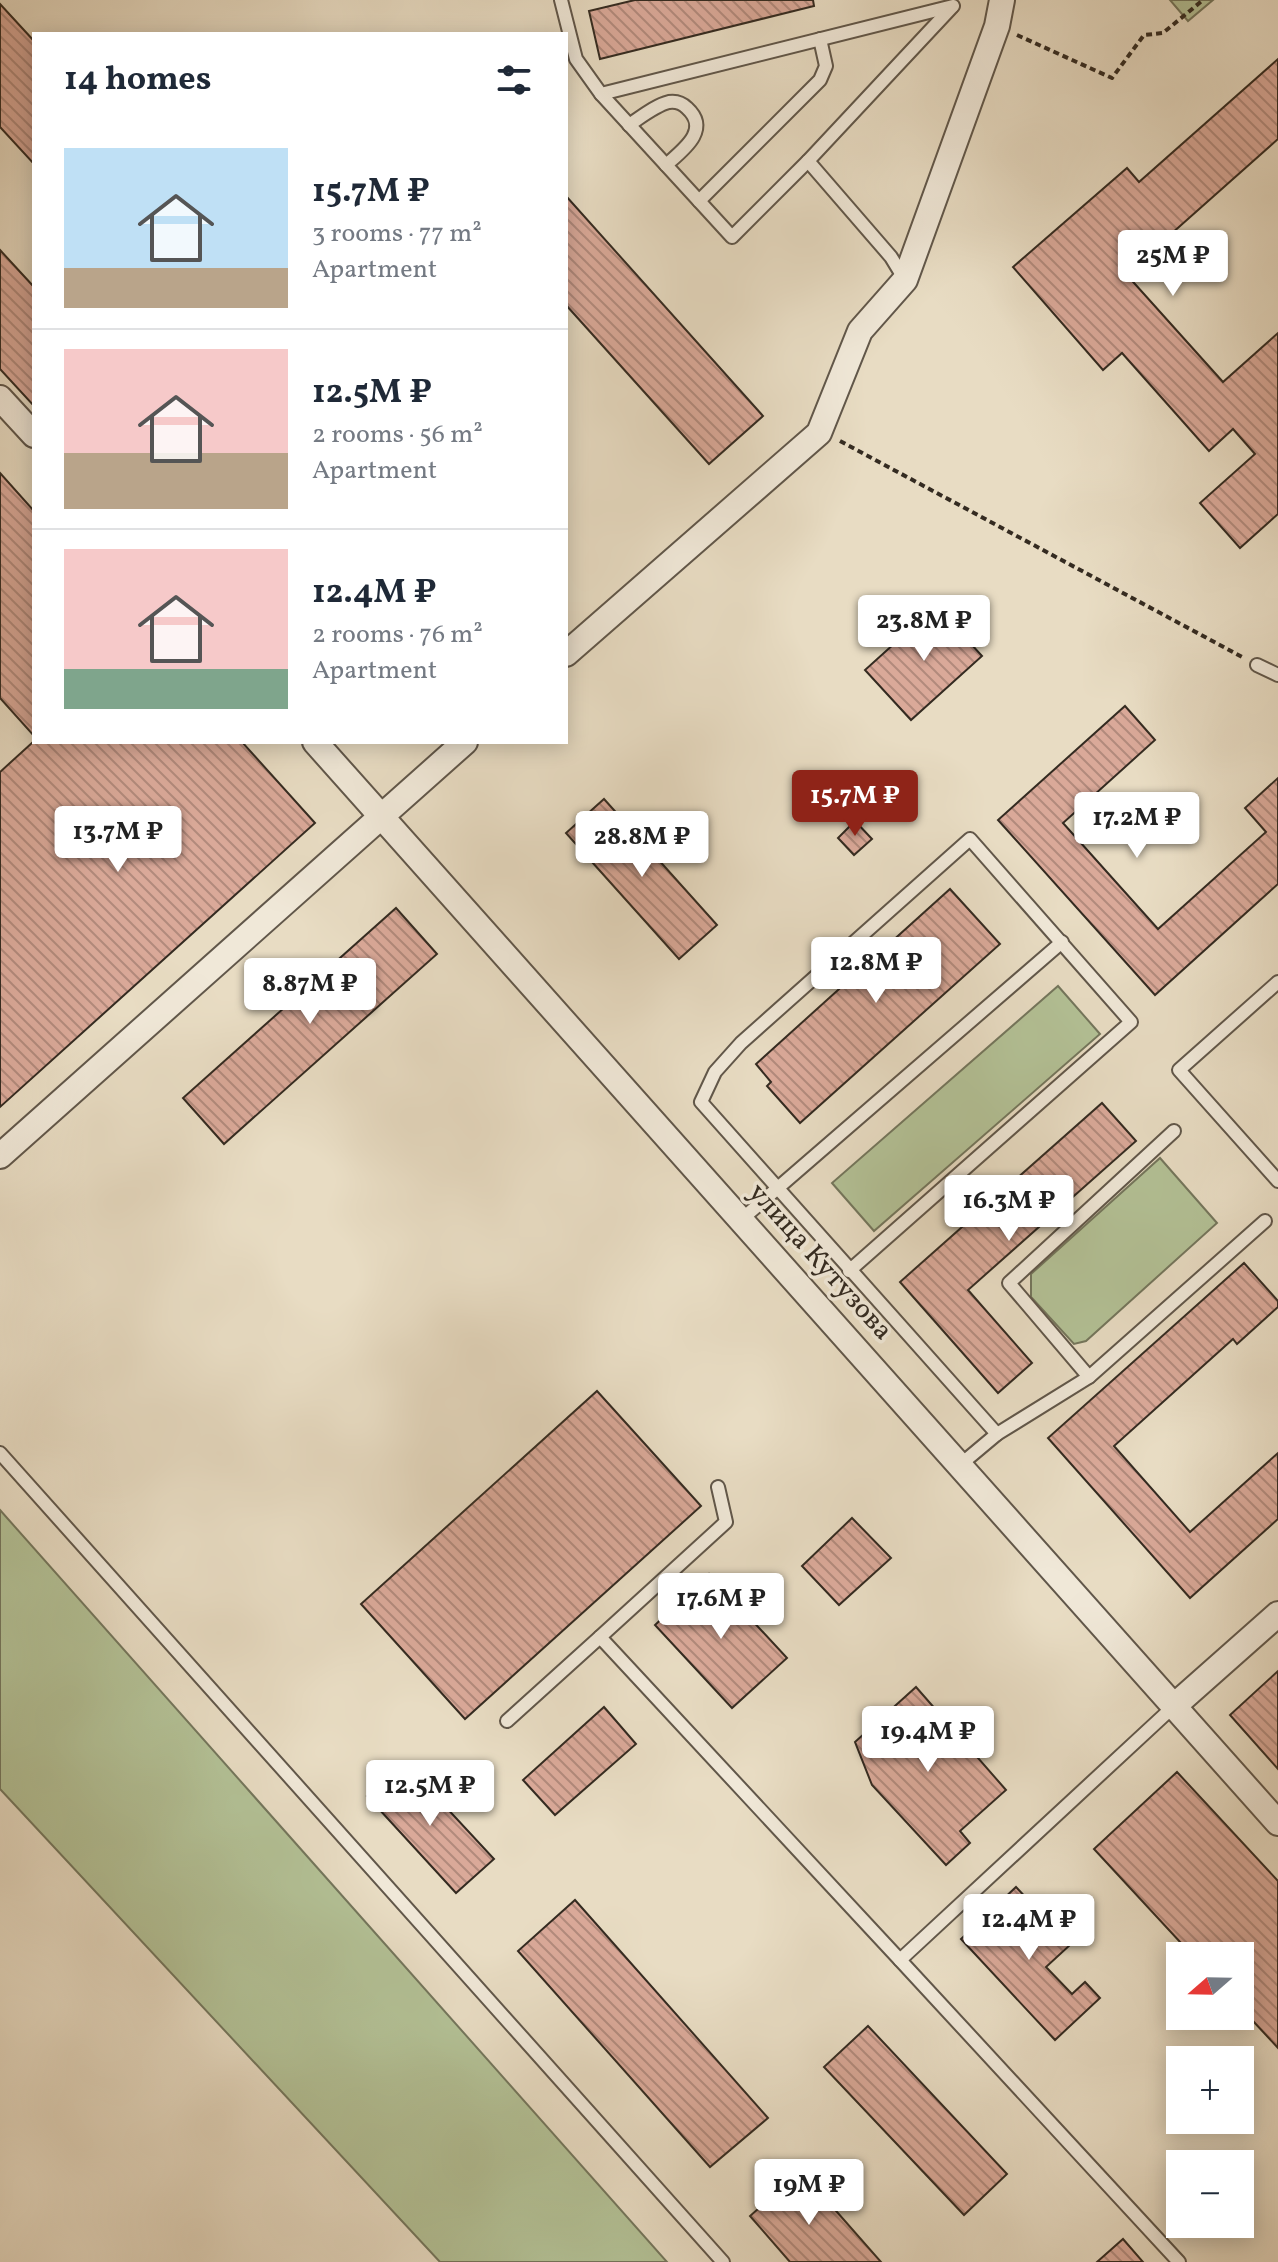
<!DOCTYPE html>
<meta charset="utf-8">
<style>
:root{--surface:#fff;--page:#f6f6f7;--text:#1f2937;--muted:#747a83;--line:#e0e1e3;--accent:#8f2418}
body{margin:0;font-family:Vollkorn,serif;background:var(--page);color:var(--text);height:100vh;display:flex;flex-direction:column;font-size:30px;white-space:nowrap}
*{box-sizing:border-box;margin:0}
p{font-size:26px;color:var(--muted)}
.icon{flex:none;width:44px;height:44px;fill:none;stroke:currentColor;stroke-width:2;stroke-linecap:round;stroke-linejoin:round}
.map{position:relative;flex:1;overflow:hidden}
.details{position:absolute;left:32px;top:32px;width:536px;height:712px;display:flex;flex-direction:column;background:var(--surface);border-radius:0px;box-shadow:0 4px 20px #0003}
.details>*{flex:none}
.needle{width:52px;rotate:250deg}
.tools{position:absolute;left:1166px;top:1942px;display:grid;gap:16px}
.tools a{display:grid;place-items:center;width:88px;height:88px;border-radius:0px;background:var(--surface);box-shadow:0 4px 20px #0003;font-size:40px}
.price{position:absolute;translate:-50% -68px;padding:0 18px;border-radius:8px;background:#fff;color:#222;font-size:26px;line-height:52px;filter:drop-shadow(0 2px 4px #0008)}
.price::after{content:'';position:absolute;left:50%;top:48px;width:24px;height:18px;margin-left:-12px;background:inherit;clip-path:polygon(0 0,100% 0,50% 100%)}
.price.active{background:var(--accent);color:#fff}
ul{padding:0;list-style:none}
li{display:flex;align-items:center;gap:24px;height:200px;padding:0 32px}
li+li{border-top:2px solid var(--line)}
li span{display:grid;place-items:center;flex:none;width:224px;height:160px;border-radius:0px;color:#555}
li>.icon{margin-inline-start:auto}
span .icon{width:96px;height:96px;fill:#fffc;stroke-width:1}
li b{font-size:34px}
h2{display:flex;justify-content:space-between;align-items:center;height:96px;padding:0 32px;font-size:34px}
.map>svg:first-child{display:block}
.green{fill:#b3c196;stroke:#74765c;stroke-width:2}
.building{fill:url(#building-back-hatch);stroke:#342b21;stroke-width:2}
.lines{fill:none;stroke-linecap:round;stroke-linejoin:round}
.lane-casing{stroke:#61574a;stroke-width:16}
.street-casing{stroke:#61574a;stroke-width:28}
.path{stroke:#342b21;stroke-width:4;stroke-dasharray:6 4;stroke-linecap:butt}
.lane{stroke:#f0e8d8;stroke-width:12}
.street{stroke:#f0e8d8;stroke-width:24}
.labels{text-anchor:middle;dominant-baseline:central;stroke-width:7;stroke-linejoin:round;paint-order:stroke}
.street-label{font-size:28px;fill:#342b21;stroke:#f0e8d8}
</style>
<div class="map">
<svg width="1278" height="2262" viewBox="0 0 1278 2262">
<defs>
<pattern id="building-back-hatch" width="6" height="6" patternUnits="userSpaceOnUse" patternTransform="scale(2)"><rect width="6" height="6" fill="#daa999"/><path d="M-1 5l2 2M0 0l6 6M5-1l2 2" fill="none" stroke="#b28a7c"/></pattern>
</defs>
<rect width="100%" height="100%" fill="#e8dcc3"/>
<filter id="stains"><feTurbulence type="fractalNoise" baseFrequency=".0025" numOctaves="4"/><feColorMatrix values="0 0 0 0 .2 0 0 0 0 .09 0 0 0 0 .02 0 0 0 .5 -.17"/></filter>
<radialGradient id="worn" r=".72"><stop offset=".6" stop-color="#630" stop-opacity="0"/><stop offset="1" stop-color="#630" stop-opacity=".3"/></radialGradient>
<g class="green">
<path d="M1170 0H1213L1188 21Z"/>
<path d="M1058 986 1100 1034 874 1231 832 1183Z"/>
<path d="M1160 1158 1217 1223 1086 1341 1074 1344 1031 1297V1274Z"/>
<path d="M0 1510 667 2262H440L0 1789Z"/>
</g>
<g class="building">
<path d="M635 0H813L814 6 600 59 589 11Z"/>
<path d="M0 4 34 41V164L0 127Z"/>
<path d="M1278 59V139L1126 274 1223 382 1278 333V514L1240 548 1200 503 1255 454 1233 429 1209 451 1122 353 1103 370 1013 267 1127 168 1139 182Z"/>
<path d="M566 196 763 416 709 464 566 305Z"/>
<path d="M0 250 34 287V406L0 369Z"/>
<path d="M0 473 34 511V736L0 698Z"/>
<path d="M936 606 982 656 911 720 865 670Z"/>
<path d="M1125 706 1155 740 1063 823 1158 929 1266 832 1245 808 1278 778V884L1155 995 998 820Z"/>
<path d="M33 742H242L315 823 0 1107V772Z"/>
<path d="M604 799 717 925 679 959 566 833Z"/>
<path d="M855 821 872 839 854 855 838 838Z"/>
<path d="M950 889 1000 944 800 1123 767 1086 771 1082 756 1064Z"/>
<path d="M396 908 437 954 224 1144 183 1098Z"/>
<path d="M1102 1103 1136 1141 968 1290 1032 1363 998 1393 900 1282Z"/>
<path d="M1244 1263 1278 1301V1307L1237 1344 1233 1339 1114 1446 1190 1532 1278 1453V1519L1190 1598 1048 1438Z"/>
<path d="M597 1391 701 1506 465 1719 361 1604Z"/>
<path d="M852 1518 891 1558 839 1605 802 1566Z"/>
<path d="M709 1574 787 1658 732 1708 655 1625Z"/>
<path d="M1278 1671V1769L1230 1715Z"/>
<path d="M916 1687 1006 1790 960 1831 970 1843 946 1865 872 1785 855 1742Z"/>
<path d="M604 1707 636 1744 555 1815 523 1780Z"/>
<path d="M404 1762 494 1859 456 1893 367 1796Z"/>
<path d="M1177 1772 1278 1881V2048L1240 2007V1956H1193L1094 1849Z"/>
<path d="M1016 1887 1070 1945 1046 1967 1072 1994 1085 1982 1100 1998 1055 2040 961 1939Z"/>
<path d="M575 1900 768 2118 710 2167 518 1951Z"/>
<path d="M868 2026 1007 2174 964 2215 824 2067Z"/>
<path d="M801 2171 881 2262H790L750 2216Z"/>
<path d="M1123 2239 1143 2262H1097Z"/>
</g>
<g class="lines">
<defs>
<g id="lane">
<path d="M561 0 576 59 601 94 953 6"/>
<path d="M601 94 732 237 808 161"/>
<path d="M629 125C641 117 656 105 669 102 676 101 682 103 687 108 711 130 683 150 666 165"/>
<path d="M699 201 820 80 826 66 820 39"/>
<path d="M905 280 891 257 808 161 952 7"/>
<path d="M1257 665 1278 675"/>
<path d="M1278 982 1179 1070 1278 1181"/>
<path d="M742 1219 1062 942"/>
<path d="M849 1271 1131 1022 970 839 741 1043 715 1072 701 1102 997 1434"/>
<path d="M1089 1377 1009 1283 1174 1131"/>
<path d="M0 1453 723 2262"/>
<path d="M960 1465 997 1434 1089 1377 1265 1221"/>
<path d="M600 1637 726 1522 718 1487"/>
<path d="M507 1721 600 1637 900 1960 1173 1707"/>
<path d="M900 1960 1179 2262"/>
</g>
<g id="street">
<path d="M0 398 34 435"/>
<path d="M566 654 819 433 860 331 905 280 997 26 1002 0"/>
<path d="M315 742 1278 1823"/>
<path d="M0 1156 465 742"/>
<path d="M1173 1707 1278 1614"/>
</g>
</defs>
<use href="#lane" class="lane-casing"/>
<use href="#street" class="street-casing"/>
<g class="path">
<path d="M1017 35 1112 78 1144 35 1163 33 1203 0"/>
<path d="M840 441 1244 658"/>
</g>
<use href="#lane" class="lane"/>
<use href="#street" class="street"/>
</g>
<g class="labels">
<g class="street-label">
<text transform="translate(820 1262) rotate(48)">улица Кутузова</text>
</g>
</g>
<rect width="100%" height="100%" filter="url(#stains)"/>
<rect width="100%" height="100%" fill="url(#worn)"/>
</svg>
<div class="tools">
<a><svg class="needle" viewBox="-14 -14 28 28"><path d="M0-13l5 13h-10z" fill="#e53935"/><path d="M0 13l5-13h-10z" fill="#747a83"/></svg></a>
<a>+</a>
<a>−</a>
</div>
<b class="price" style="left:1173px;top:298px">25M ₽</b>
<b class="price" style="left:924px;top:663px">23.8M ₽</b>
<b class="price active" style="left:855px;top:838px">15.7M ₽</b>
<b class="price" style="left:1137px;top:860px">17.2M ₽</b>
<b class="price" style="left:118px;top:874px">13.7M ₽</b>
<b class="price" style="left:642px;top:879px">28.8M ₽</b>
<b class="price" style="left:876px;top:1005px">12.8M ₽</b>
<b class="price" style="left:310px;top:1026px">8.87M ₽</b>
<b class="price" style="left:1009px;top:1243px">16.3M ₽</b>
<b class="price" style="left:721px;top:1641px">17.6M ₽</b>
<b class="price" style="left:928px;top:1774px">19.4M ₽</b>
<b class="price" style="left:430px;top:1828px">12.5M ₽</b>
<b class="price" style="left:1029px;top:1962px">12.4M ₽</b>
<b class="price" style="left:809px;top:2227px">19M ₽</b>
<section class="details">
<h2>14 homes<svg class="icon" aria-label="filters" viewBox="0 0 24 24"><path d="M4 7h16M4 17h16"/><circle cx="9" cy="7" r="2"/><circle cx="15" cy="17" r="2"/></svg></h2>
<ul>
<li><span style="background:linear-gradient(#bfe0f5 75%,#b9a48a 0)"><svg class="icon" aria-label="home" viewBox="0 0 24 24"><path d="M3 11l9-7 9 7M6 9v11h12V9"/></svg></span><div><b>15.7M ₽</b><p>3 rooms · 77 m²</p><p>Apartment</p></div></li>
<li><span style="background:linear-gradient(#f6c9c9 65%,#b9a48a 0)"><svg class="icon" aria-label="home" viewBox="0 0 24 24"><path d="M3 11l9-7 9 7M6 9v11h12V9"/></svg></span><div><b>12.5M ₽</b><p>2 rooms · 56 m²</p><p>Apartment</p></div></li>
<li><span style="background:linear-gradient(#f6c9c9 75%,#7fa58c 0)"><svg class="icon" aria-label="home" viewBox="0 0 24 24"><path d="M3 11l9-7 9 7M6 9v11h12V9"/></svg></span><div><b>12.4M ₽</b><p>2 rooms · 76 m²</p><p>Apartment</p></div></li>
</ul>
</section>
</div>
